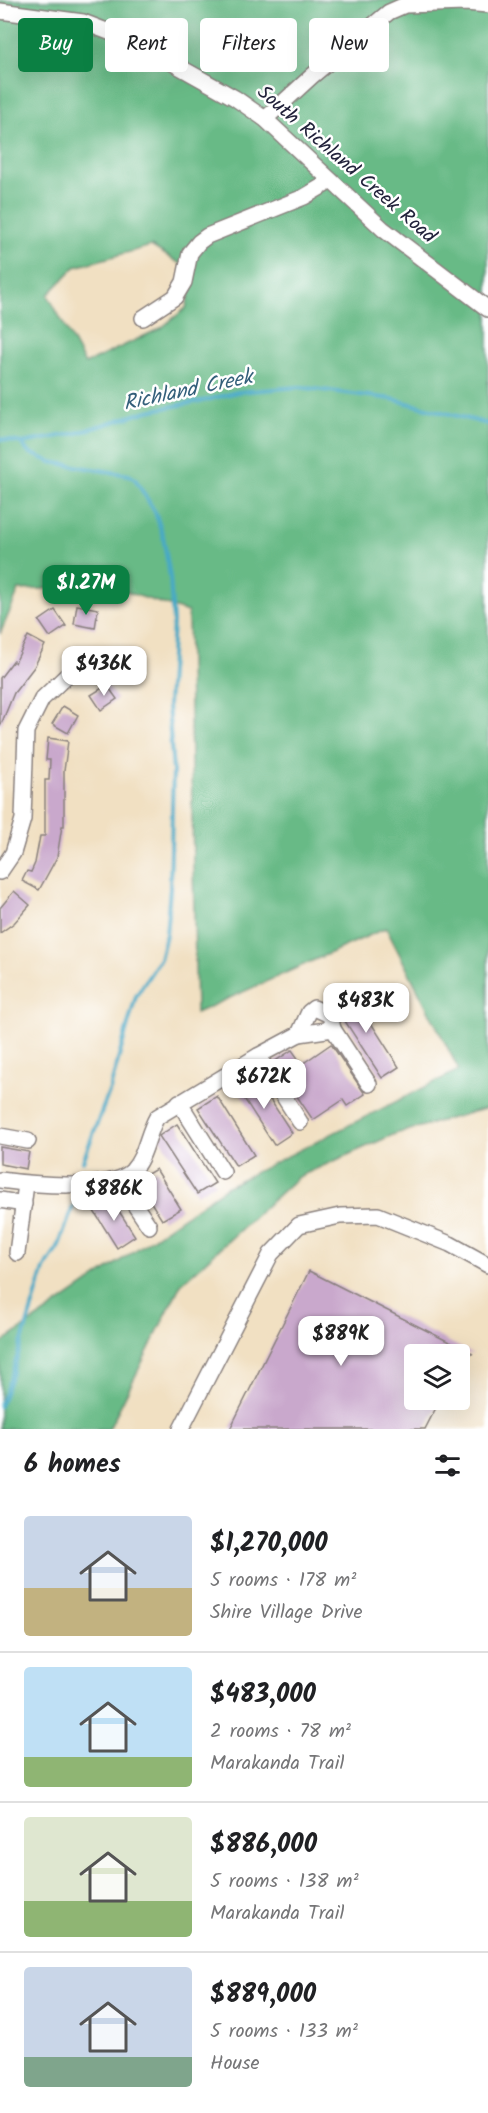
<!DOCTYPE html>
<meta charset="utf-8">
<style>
:root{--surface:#fff;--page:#f6f6f6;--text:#202124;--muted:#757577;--line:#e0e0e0;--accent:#0b8043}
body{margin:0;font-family:Kalam,sans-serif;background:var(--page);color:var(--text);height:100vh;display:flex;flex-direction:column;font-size:22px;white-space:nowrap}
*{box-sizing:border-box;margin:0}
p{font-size:20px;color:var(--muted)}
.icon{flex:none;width:33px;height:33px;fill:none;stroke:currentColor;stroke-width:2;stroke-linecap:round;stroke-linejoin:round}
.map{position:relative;height:1429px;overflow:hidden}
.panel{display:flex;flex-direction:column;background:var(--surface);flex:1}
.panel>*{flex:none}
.banner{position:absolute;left:18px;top:18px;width:453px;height:54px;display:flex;gap:12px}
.fabs{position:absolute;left:404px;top:1344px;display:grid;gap:12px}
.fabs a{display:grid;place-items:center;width:66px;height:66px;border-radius:6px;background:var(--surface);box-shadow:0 6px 24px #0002;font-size:30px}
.price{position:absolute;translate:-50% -51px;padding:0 14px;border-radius:12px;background:#fff;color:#222;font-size:20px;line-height:39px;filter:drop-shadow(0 2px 3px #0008)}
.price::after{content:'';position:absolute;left:50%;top:36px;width:18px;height:14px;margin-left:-9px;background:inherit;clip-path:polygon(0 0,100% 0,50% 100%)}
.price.active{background:var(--accent);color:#fff}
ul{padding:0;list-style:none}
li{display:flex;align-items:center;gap:18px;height:150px;padding:0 24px}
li+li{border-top:2px solid var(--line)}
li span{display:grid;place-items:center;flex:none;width:168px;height:120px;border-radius:6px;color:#555}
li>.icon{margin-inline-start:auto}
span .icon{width:72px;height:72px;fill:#fffc;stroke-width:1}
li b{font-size:26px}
h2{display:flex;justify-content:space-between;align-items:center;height:72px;padding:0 24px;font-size:26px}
.chip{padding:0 21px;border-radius:6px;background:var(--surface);box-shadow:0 6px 24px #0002;font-size:21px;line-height:54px}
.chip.active{background:var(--accent);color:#fff}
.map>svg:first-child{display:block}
.forest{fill:#67ba86;stroke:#446e60;stroke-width:1.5;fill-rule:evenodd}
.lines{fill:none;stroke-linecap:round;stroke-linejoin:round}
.stream{stroke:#47a9c6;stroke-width:4}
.building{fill:#c9a8cc}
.minor-casing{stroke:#8a817e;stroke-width:18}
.minor{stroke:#fff;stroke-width:15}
.labels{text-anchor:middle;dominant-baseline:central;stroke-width:5;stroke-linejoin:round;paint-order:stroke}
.street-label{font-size:20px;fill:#22223b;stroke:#fff}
.water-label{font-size:21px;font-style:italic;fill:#335f7a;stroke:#fff}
</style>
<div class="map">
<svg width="488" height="1429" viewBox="0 0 488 1429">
<rect width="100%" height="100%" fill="#fff"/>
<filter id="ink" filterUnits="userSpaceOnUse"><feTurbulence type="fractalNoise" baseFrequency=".0167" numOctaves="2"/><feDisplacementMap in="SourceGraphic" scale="12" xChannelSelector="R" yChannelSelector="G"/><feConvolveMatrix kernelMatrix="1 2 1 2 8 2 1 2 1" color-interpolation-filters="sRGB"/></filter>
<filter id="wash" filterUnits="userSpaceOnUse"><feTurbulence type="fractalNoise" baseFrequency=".008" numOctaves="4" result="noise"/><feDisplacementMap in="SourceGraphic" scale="24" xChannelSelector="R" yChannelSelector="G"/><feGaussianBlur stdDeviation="1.35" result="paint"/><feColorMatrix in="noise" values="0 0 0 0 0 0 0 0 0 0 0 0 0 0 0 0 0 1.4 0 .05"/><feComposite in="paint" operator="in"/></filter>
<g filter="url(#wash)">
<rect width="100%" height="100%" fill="#f1e0c2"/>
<path class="forest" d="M0 0H488V1108L395 1134 298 1177 181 1284 109 1429H0V1344L228 1186 459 1070 386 928 196 1013 188 612 108 586 19 590 0 634ZM151 246 194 272 186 308 161 328 85 364 48 295 75 267Z"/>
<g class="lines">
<g class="stream">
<path d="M0 439 22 443 77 433 148 411 207 400 237 392 299 387 392 399 488 424"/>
<path d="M22 443 28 452 51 462 129 475 135 479 155 512 163 536 170 577 173 622 168 705 173 771 170 889 166 934 160 959 136 996 110 1089 83 1161"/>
<path d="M0 1406 12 1374 44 1269 58 1248 73 1206"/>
</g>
</g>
<g id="blocks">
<g class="building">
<path d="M77 605 98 609 95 628 74 624Z"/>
<path d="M55 610 66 626 50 637 39 621Z"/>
<path d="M28 636 45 645 34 667 14 693 0 727V678L13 661 15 663Z"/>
<path d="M107 685 117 699 101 710 91 695Z"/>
<path d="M63 706 78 715 68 733 52 724Z"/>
<path d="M48 738 68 741 64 771V826H62L57 857 39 890 22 881 27 871 31 872 35 863 40 836H45V780H49L50 760H46Z"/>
<path d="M14 891 30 905 14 923 0 933V908Z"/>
<path d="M350 990 399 1067 382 1078 332 1001Z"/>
<path d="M331 1044 365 1094 347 1106 343 1100 313 1120 274 1062 292 1050 302 1064Z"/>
<path d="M254 1075 292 1133 274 1145 236 1086Z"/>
<path d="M217 1096 254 1155 236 1166 198 1108Z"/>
<path d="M177 1124 215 1183 197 1194 159 1136Z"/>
<path d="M0 1147 29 1152 26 1169 0 1164Z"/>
<path d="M156 1169 181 1209 162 1220 137 1180Z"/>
<path d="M110 1197 135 1236 117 1248 92 1208Z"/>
<path d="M309 1271 473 1354H414V1400H440L425 1429H230Z"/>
</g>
</g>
</g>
<g filter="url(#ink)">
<use href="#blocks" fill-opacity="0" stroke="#8a817e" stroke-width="1.5"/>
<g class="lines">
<defs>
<g id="minor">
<path d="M0 11 83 22 135 42 235 98 265 119 383 229 488 309"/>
<path d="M265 119 312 76 389 12 405 5 465 3 488 5"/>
<path d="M143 318 175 297 184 282 190 253 199 242 207 236 304 197 331 181"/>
<path d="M0 872 13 853 23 819 26 731 42 699 78 665"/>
<path d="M299 1034 309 1012 314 1008 330 1015 333 1029"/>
<path d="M258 1056 300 1122"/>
<path d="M179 1102 223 1172"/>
<path d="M0 1136 28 1141"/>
<path d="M0 1180C29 1184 111 1192 132 1171 146 1156 147 1134 157 1117L258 1056 299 1034 333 1029 369 1084"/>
<path d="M118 1180 149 1226"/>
<path d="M0 1200 24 1204"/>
<path d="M17 1253 26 1184"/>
<path d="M181 1429 271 1254 299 1225 340 1216 378 1215 450 1244 488 1265"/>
</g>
</defs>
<use href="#minor" class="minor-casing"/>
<use href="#minor" class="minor"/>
</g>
</g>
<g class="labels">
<g class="street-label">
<text transform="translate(346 165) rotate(41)">South Richland Creek Road</text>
</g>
<g class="water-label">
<text transform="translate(188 391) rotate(-12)">Richland Creek</text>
</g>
</g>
</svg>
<div class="fabs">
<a><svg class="icon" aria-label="layers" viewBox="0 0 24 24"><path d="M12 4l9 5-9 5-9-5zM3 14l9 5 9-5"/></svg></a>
</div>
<b class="price active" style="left:86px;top:616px">$1.27M</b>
<b class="price" style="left:104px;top:697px">$436K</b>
<b class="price" style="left:366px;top:1034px">$483K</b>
<b class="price" style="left:264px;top:1110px">$672K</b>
<b class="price" style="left:114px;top:1222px">$886K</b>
<b class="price" style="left:341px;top:1367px">$889K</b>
<div class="banner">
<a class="chip active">Buy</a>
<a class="chip">Rent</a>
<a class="chip">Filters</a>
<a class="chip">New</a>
</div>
</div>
<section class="panel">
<h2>6 homes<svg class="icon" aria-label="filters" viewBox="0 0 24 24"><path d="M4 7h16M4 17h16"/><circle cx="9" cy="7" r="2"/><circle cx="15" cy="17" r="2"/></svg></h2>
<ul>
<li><span style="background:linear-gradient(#c9d6e8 60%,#c2b280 0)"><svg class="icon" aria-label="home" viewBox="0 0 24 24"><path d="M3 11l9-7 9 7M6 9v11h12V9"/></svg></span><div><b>$1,270,000</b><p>5 rooms · 178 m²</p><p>Shire Village Drive</p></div></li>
<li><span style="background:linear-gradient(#bfe0f5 75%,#8fb573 0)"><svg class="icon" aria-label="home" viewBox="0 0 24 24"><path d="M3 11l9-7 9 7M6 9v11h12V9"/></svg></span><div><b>$483,000</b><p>2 rooms · 78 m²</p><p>Marakanda Trail</p></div></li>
<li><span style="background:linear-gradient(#dfe7d0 70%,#8fb573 0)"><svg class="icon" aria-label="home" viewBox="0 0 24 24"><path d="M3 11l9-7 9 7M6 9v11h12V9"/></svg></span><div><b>$886,000</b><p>5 rooms · 138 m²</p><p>Marakanda Trail</p></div></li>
<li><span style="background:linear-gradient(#c9d6e8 75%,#7fa58c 0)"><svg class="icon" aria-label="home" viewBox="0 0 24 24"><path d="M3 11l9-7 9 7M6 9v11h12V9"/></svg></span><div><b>$889,000</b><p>5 rooms · 133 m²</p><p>House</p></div></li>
</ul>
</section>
